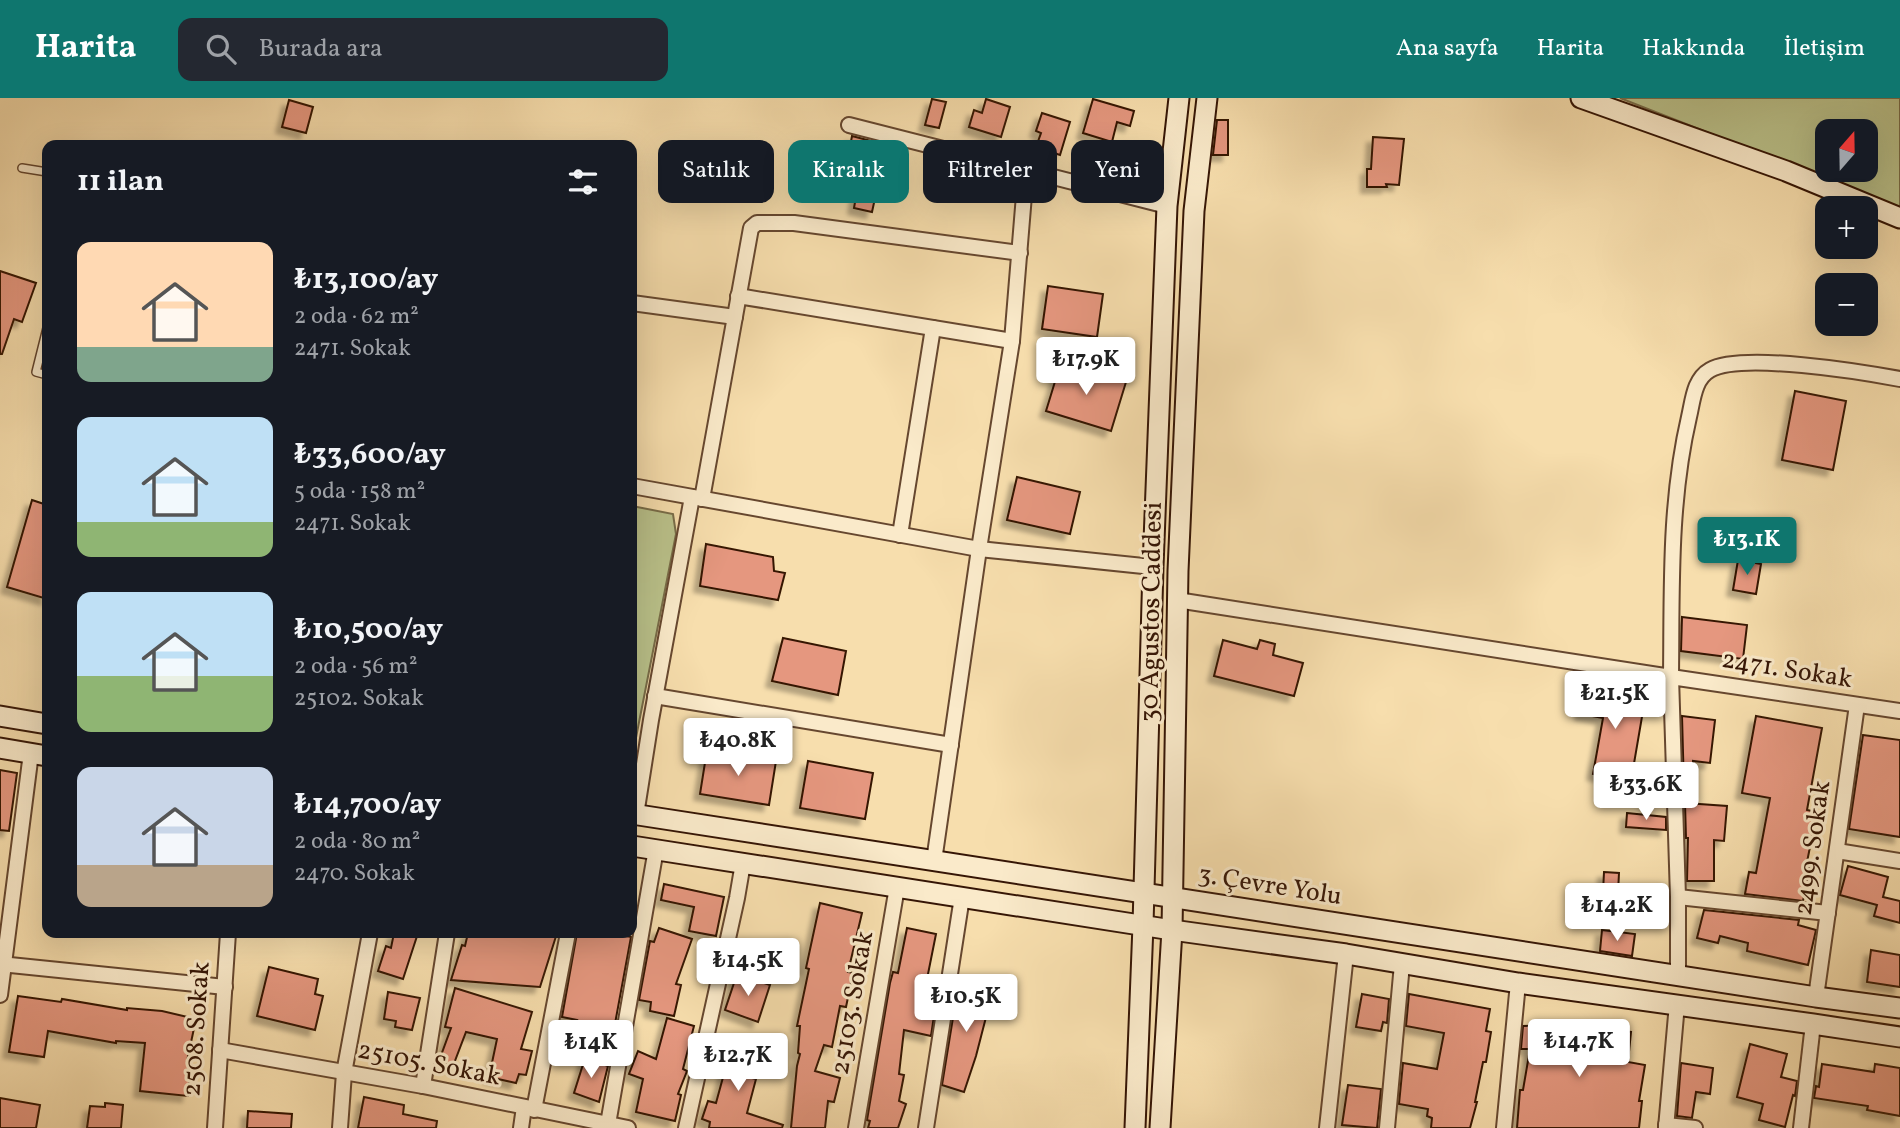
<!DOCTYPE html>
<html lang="tr">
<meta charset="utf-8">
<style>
:root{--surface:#171b24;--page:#242831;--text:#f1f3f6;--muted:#9ea1a6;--accent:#0f766e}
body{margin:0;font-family:Vollkorn,serif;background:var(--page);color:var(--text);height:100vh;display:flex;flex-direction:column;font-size:26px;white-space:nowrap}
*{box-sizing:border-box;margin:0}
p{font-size:23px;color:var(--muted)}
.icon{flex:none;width:38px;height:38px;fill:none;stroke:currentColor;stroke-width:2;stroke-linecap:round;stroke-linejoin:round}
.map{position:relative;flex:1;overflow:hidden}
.panel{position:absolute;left:42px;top:42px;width:595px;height:798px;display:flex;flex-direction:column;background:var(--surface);border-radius:14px;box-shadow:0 7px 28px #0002}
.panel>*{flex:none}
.guide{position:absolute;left:658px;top:42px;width:665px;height:63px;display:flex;gap:14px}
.needle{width:46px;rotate:20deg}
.fabs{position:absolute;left:1815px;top:21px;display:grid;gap:14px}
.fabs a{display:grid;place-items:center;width:63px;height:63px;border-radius:14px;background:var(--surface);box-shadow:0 7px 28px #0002;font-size:35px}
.price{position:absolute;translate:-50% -60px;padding:0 16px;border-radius:7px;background:#fff;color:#222;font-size:23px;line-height:46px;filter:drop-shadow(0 2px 4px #0008)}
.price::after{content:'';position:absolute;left:50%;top:42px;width:21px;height:16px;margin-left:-10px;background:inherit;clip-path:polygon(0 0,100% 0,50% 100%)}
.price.on{background:var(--accent);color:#fff}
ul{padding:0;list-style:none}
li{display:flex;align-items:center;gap:21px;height:175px;padding:0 35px}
li span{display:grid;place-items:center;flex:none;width:196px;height:140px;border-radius:14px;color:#555}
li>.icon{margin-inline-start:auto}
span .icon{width:84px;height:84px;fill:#fffc;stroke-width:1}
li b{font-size:30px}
h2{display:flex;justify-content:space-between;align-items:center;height:84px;padding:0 35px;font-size:30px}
.pill{padding:0 24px;border-radius:14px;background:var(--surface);box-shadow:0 7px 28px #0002;font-size:24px;line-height:63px}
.pill.on{background:var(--accent);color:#fff}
header{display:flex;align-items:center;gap:42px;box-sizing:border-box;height:98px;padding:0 35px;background:var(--accent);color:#fff}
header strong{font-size:33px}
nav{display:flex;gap:38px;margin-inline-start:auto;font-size:24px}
.search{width:490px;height:63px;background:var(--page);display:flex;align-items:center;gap:18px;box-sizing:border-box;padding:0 24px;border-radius:14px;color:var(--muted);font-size:26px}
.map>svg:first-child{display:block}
.green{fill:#bac28b;stroke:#786c48;stroke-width:2;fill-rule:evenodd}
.building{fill:#e5977f;stroke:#351505;stroke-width:2;filter:url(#shadow)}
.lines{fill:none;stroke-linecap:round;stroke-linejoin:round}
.lane-casing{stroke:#66472f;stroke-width:10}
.street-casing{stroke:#66472f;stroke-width:18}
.secondary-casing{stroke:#351505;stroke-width:23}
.lane{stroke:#faeaca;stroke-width:7}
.street{stroke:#faeaca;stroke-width:14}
.secondary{stroke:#faeaca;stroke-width:19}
.labels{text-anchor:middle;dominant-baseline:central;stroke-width:6;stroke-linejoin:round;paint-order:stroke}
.street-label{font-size:26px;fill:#351505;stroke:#faeaca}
</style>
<header>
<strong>Harita</strong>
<div class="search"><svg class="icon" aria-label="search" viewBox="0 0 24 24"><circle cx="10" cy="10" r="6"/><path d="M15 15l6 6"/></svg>Burada ara</div>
<nav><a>Ana sayfa</a><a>Harita</a><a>Hakkında</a><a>İletişim</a></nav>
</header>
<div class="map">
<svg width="1900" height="1030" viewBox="0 0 1900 1030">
<defs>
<filter id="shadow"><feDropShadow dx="-6" dy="6" stdDeviation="2" flood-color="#0004"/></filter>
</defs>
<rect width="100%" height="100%" fill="#f7dead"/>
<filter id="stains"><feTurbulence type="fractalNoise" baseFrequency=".00286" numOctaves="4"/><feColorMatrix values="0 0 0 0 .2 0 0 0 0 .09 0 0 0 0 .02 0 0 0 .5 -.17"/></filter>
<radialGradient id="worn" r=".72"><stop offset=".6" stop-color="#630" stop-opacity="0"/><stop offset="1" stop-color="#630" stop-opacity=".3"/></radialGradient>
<g class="green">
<path d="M1620 0H1900V110ZM1827 33H1866V72H1827Z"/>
<path d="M632 408 673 416 676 436 632 660Z"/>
</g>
<g class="building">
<path d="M932 1 946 4 939 30 925 27Z"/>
<path d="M986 1 1010 9 1001 39 969 29 974 12 982 15Z"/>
<path d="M1093 1 1134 13 1130 28 1117 24 1112 44 1083 35Z"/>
<path d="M289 2 313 9 306 35 282 29Z"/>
<path d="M1042 15 1070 24 1060 57 1036 49 1041 35 1036 33Z"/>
<path d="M1217 22H1228V57H1213Z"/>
<path d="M852 38 871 43 867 59 858 57 856 72 826 66 829 50 849 54Z"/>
<path d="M1373 39 1404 41 1399 87 1386 86 1387 89H1367V71H1371Z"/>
<path d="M858 87 877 91 872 114 854 110Z"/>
<path d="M0 173 36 185 22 224 14 221 2 256H0Z"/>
<path d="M1048 188 1103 196 1097 239 1042 231Z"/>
<path d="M1061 264 1126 284 1111 333 1046 313Z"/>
<path d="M1795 293 1846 303 1833 372 1782 362Z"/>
<path d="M1017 379 1080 394 1070 436 1007 422Z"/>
<path d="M32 402 47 407V501L7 489Z"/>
<path d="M706 446 773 459 774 473 785 475 778 502 700 488Z"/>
<path d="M1738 462 1761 466 1756 496 1733 492Z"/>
<path d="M1682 519 1747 527 1743 561 1681 553Z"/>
<path d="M783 540 846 553 838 597 772 583Z"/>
<path d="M1223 542 1257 551 1260 542 1275 546 1273 557 1303 565 1294 598 1214 578Z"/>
<path d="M1586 587 1637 598 1636 605 1644 607 1631 683 1593 676 1603 620 1581 616Z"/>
<path d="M1682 618 1715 622 1710 665 1693 663 1694 691H1684Z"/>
<path d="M1756 618 1822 630 1807 712 1817 714 1806 769 1810 770 1803 803 1745 796 1749 774 1756 775 1770 700 1742 695Z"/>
<path d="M1863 637 1900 642V739L1849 731Z"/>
<path d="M707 652 776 663 769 707 700 696Z"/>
<path d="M808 663 873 675 865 721 800 710Z"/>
<path d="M0 672 17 675 9 733 0 732Z"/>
<path d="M1685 705 1727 708 1724 743 1714 742V783H1687L1688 740H1686Z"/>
<path d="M1627 715 1666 719V732L1626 729Z"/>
<path d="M1848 768 1888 779 1883 799 1900 803V825L1874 818 1877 807 1840 797Z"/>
<path d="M1604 774 1619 775 1618 795 1603 794Z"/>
<path d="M664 786 724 799 716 838 689 833 694 809 661 802Z"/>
<path d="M820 805 862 815 848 874 853 875 846 909 840 908 832 949 824 947 815 973 840 980 834 1004 828 1003 825 1030H791L797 968 800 956 798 955 800 928H797L809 871 806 870Z"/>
<path d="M1704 812 1799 822 1798 827 1816 832 1808 867 1747 853 1748 845 1720 838 1718 845 1697 840Z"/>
<path d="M659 830 692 841 676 886 681 887 674 918 650 913 651 904 639 902 650 843 654 844Z"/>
<path d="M907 830 936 836 927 881 939 884 931 938 904 932 899 976 904 977 899 1003 906 1006 898 1030H868L870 1023 867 1022 890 885 893 874 898 875Z"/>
<path d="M1602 832 1635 836 1632 858 1600 853Z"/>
<path d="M394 835H418L403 881 378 873 386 848 391 850Z"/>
<path d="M468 835H557L540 889 451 882 462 847 465 848Z"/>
<path d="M577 835H611L631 839 614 931 576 924 577 922 562 919Z"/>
<path d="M1871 852 1900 857V889L1867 884Z"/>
<path d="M269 869 318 881 315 896 323 898 315 932 257 918Z"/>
<path d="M737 876 770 887 758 924 725 912Z"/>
<path d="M959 883 993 892 976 958 964 994 942 987Z"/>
<path d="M455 890 532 914 521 951 532 953 526 977 519 976 516 985 489 979 497 941 466 934 453 968 439 963 451 930 445 929Z"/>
<path d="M388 894 420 900 412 932 395 929 396 923 384 921Z"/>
<path d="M1362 896 1389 901 1387 925 1383 924 1381 933 1356 929Z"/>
<path d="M1409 896 1490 911 1486 933 1491 934 1486 964H1483L1475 1004H1477L1470 1030H1431L1432 1020 1427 1018 1428 1011 1399 1006 1403 965 1437 971 1444 935 1406 928Z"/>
<path d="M18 898 61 904 62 901 127 912V910L162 913 196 921 187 963 191 964 188 998 140 993 145 945 116 943V945L48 933 44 959 9 954Z"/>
<path d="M667 920 694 928 683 971 687 973 678 996 681 997 675 1023 636 1014 643 981 629 976 638 953 656 961Z"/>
<path d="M1558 927 1631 934 1628 964 1645 967 1639 1003H1642L1639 1030H1517L1520 992H1523L1530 951H1521L1523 928Z"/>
<path d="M739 940 762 948 752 980 756 981 747 1015 783 1027 782 1030H709L710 1024 702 1021 708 1003 716 1005 725 972 729 973Z"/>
<path d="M1750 946 1787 956 1781 979 1797 983 1795 998 1793 997 1785 1029 1759 1022 1763 1006 1737 999Z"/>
<path d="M585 960 608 968 599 1004 574 995Z"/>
<path d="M1681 965 1713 970 1710 996 1696 994 1692 1020 1677 1018Z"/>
<path d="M1822 966 1874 974 1875 966 1900 970V1018L1867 1012 1868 1008 1814 1000 1816 988 1819 989Z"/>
<path d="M1348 987 1381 991 1377 1030 1342 1027Z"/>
<path d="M364 999 404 1007 403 1016 437 1023 436 1030H358Z"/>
<path d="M0 1000 40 1007 36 1030H0Z"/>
<path d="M105 1005 123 1007 121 1030H87L90 1008 105 1009Z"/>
<path d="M248 1013 292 1016 291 1030H247Z"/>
</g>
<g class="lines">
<defs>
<g id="lane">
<path d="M22 70 47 74"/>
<path d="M47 230 36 274 47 277"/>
</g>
<g id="street">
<path d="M849 27 1167 108"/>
<path d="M738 198 1012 243"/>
<path d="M632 205 735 219"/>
<path d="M632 388 979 451 1153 469"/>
<path d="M702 401 751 130 757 125H794L1020 155"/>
<path d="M900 437 933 230"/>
<path d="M1177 502 1671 579C1672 491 1669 405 1689 319 1693 302 1694 281 1710 272 1741 254 1862 274 1900 281"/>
<path d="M655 598 951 647"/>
<path d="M636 717 651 622 692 399"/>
<path d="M1837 753 1900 763"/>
<path d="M934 763 979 451 1012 243 1026 73"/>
<path d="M1678 799 1828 815"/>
<path d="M0 866 225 889"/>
<path d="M1678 877V799L1671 579 1900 613"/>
<path d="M0 897 31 655"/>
<path d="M1816 899 1857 607"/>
<path d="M220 952 423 988 628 1030"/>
<path d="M423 988 447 835"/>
<path d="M534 1012 568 835"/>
<path d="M608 1026 656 751"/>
<path d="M1666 1027 1695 1030"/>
<path d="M215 1030 228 835"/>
<path d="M340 1030 344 975 370 835"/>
<path d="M521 1030 524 1009"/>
<path d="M686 1030 737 800 743 765"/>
<path d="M856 1030 897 789"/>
<path d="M926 1030 962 799"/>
<path d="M1327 1030 1346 856"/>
<path d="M1387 1030 1402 866"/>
<path d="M1504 1030 1518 885"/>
<path d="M1666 1030 1677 906"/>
<path d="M1801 1030 1813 926"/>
</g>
<g id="secondary">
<path d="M1581 0 1786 73 1900 120"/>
<path d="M0 618 47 626"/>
<path d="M0 650 47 658"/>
<path d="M632 716 1816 899 1900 910"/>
<path d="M632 748 1172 832 1346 856 1518 885 1813 926 1900 939"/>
<path d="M1135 1030 1143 827 1153 469 1167 108 1179 0"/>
<path d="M1160 1030 1172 832 1178 473 1194 113 1207 0"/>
</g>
</defs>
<use href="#lane" class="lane-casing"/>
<use href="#street" class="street-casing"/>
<use href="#secondary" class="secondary-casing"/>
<use href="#lane" class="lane"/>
<use href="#street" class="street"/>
<use href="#secondary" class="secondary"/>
</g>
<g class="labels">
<g class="street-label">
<text transform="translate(1152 514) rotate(-89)">30 Agustos Caddesi</text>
<text transform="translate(1787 572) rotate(9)">2471. Sokak</text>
<text transform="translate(1813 750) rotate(-82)">2499. Sokak</text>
<text transform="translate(1270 788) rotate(9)">3. Çevre Yolu</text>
<text transform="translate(853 905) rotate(-80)">25103. Sokak</text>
<text transform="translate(197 931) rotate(-86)">2508. Sokak</text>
<text transform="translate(429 966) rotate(11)">25105. Sokak</text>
</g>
</g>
<rect width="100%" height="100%" filter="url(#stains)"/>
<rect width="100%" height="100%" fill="url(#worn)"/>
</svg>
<div class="fabs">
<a><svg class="needle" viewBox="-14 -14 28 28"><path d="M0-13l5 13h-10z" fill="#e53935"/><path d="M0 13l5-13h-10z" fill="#9ea1a6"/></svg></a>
<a>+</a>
<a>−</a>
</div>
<b class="price" style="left:1086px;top:299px">₺17.9K</b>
<b class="price on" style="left:1747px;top:479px">₺13.1K</b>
<b class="price" style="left:1615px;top:633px">₺21.5K</b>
<b class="price" style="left:738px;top:680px">₺40.8K</b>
<b class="price" style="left:1646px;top:724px">₺33.6K</b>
<b class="price" style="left:1617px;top:845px">₺14.2K</b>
<b class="price" style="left:748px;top:900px">₺14.5K</b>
<b class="price" style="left:966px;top:936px">₺10.5K</b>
<b class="price" style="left:1579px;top:981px">₺14.7K</b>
<b class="price" style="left:591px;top:982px">₺14K</b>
<b class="price" style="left:738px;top:995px">₺12.7K</b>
<div class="guide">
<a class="pill">Satılık</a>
<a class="pill on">Kiralık</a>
<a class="pill">Filtreler</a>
<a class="pill">Yeni</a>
</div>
<section class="panel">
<h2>11 ilan<svg class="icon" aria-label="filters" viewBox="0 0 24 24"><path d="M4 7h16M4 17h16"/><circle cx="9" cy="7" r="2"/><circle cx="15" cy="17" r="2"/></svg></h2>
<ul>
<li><span style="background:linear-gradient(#ffd9b3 75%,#7fa58c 0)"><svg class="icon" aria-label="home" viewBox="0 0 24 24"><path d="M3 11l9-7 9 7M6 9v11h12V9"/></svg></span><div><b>₺13,100/ay</b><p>2 oda · 62 m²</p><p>2471. Sokak</p></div></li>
<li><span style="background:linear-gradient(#bfe0f5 75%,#8fb573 0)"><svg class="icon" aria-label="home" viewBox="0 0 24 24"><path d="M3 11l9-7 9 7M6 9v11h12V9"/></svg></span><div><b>₺33,600/ay</b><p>5 oda · 158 m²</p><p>2471. Sokak</p></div></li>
<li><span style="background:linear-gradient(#bfe0f5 60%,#8fb573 0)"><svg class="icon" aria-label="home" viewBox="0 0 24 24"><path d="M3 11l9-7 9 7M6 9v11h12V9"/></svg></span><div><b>₺10,500/ay</b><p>2 oda · 56 m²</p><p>25102. Sokak</p></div></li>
<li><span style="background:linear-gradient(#c9d6e8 70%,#b9a48a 0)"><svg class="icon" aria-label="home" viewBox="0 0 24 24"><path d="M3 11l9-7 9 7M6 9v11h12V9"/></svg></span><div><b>₺14,700/ay</b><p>2 oda · 80 m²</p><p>2470. Sokak</p></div></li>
</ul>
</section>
</div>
